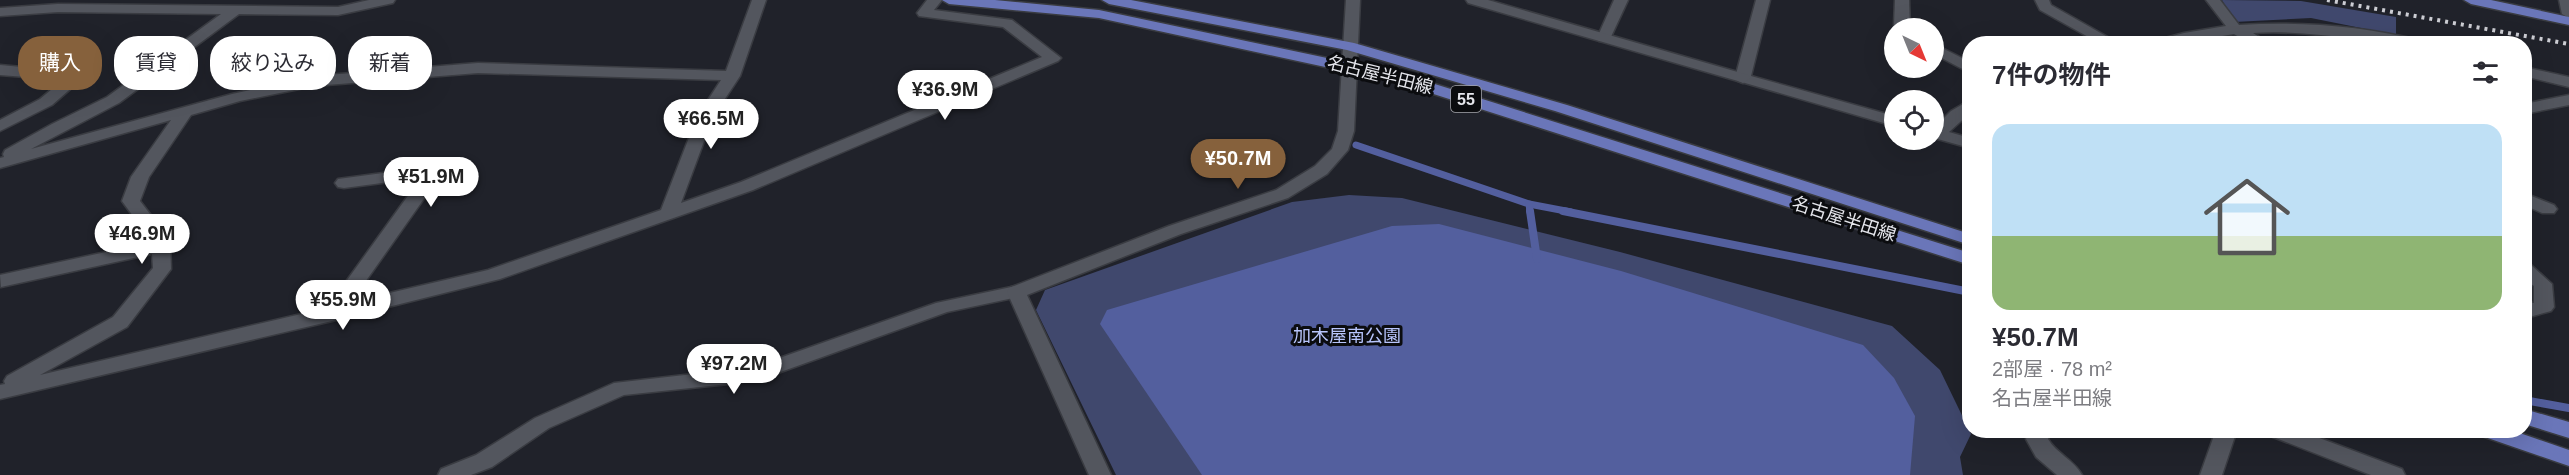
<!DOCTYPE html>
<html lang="ja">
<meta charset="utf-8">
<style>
:root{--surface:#fff;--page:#f2f2f3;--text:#2b2b33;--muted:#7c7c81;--line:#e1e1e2;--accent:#86613c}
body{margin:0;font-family:Arial,"Noto Sans JP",sans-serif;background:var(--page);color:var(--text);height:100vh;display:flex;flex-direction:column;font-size:22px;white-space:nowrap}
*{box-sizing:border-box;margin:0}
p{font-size:20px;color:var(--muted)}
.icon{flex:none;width:33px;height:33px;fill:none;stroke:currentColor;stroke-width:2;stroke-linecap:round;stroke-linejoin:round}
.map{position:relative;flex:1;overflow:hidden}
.side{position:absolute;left:1962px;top:36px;width:570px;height:402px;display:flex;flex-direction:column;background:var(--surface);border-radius:24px;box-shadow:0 6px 24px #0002}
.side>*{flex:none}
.hud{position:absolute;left:18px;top:36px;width:570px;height:54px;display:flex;gap:12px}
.needle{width:39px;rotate:137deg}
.fabs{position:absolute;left:1884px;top:18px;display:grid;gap:12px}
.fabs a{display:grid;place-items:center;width:60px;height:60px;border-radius:50%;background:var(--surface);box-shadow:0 6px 24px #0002;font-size:30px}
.price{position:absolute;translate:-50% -51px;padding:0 14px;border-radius:21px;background:#fff;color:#222;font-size:20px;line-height:39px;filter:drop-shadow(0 2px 3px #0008)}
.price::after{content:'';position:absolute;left:50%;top:36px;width:18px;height:14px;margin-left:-9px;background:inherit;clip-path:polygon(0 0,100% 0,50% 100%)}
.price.current{background:var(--accent);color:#fff}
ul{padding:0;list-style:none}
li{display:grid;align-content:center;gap:12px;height:318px;padding:0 30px}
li+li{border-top:2px solid var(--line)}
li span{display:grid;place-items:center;height:186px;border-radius:18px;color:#555}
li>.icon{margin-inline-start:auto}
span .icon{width:108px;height:108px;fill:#fffc;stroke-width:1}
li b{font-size:26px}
h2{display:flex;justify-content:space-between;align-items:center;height:72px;padding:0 30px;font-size:26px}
.pill{padding:0 21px;border-radius:24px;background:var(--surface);box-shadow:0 6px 24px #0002;font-size:21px;line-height:54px}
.pill.current{background:var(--accent);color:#fff}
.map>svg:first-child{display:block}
.green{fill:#40486d}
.water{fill:#535f9e}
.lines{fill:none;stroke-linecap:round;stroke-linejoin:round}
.stream-far1{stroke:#535f9e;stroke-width:7}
.stream{stroke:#535f9e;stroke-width:8}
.street-casing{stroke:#3a3c42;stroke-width:3}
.secondary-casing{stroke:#3a3c42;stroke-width:3}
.primary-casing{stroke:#3a3c42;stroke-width:3}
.street{fill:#53565e;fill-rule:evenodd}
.secondary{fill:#53565e;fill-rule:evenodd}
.primary{fill:#6a76b9;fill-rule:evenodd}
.rail{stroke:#cccdd3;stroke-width:4;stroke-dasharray:3 5;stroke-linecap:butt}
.labels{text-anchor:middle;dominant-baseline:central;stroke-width:6;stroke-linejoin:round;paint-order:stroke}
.shield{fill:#0b0c0f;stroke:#a4a5aa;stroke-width:1.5}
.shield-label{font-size:16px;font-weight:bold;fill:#e5e6ec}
.street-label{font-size:18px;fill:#e5e6ec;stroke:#0b0c0f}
.park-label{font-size:18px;fill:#b8c5fc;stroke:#0b0c0f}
</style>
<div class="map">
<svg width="2569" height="475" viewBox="0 0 2569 475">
<rect width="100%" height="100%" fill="#20222a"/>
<g class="green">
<path d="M2222 0 2301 1 2396 17V35L2311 18 2234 22Z"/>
<path d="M1349 195 1402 198 1620 252 1892 326 1940 370 1971 434 1960 457 1963 475H1116L1036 310 1045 290 1292 202Z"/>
</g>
<path class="water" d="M1439 224 1621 271 1863 345 1894 378 1915 416 1910 475H1202L1100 324 1107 310 1392 226Z"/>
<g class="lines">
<g class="stream-far1">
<path d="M1356 145 1529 204 1571 212"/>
<path d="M1529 204 1530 212"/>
</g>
<g class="stream">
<path d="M1530 211 1537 259"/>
<path d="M1563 211 1970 292"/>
<path d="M2524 400 2569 408"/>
</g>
<defs>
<g id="street">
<path d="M369 0H395L393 3 338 15 239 14 119 103 31 149 232 94 314 76 478 63 726 71 752 0H766L740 76 713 117 681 203 741 182 1042 57 1003 27 919 16 917 13 927 0H942L934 10 1012 20 1061 58 1058 61 753 190 500 279 332 321 0 399V385L5 384 4 381 7 376 113 317 153 268 152 254 1 287 0 275 152 242 122 201 131 177 171 120 0 168V158L4 157 3 154 5 150 52 124 107 97 221 14 58 12 0 16V8L58 4 338 7ZM478 73 721 80 697 117 661 210 488 270 351 302 428 193 429 173 427 169 421 168 338 179 335 183 338 187 344 188 412 179 410 193 327 308 40 375 127 327 171 269 170 240 140 201 149 177 191 115 240 101 314 86Z"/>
<path d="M1614 0H1628L1609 41H1599L1597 38Z"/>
<path d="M1756 0H1770L1751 76 1894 116V126L1738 81 1735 78Z"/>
<path d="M1895 0H1909L1910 28H1896L1894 25Z"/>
<path d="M2035 0H2049L2051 5 2120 44H2101L2040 10Z"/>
<path d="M2206 0H2220L2239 25C2301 21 2363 26 2423 41L2425 44C2367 44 2311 29 2253 33L2270 44H2251L2234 34 2176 44H2152L2154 41 2184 33 2226 26Z"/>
<path d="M1934 44 1970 62V73L1934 54Z"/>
<path d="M0 65 76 72 84 77 52 105 0 131V120L40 99 63 80 0 75Z"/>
<path d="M2524 67 2569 77V87L2524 76Z"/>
<path d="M2569 95V105L2524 114V104Z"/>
<path d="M1970 100V113L1949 132 1970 138V148L1934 138V128L1951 111Z"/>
<path d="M2524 193 2554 205 2557 209 2554 213H2542L2524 205Z"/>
<path d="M2524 263 2531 265 2552 284 2554 307 2551 311 2533 316 2524 314V301L2534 303V286L2524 279Z"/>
<path d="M1016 286 1023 288 1025 292 1023 296 947 312 775 374 738 383 624 395 549 428 492 467 471 475H438L441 469 476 455 535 418 614 383 738 369 771 361 936 303Z"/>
<path d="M2030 430H2051L2048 439C2056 453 2074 460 2082 475H2057L2036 457 2026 439Z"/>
<path d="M2216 430H2237L2222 475H2200Z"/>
<path d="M2265 430H2298L2402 469 2405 475H2371L2268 435Z"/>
</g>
<g id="secondary">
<path d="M1346 0H1360L1354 131 1348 150 1327 174 1288 198 1181 234 1027 295 1111 475H1089L1007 292 1009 288 1169 226 1276 190 1315 166 1332 149 1338 131Z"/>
<path d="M1466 0H1488L1748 75 1751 78 1743 83 1738 81 1468 3Z"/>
<path d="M2559 0H2569V18L2562 14Z"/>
</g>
<g id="primary">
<path d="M942 0H995L1099 10 1403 74 1970 253V265L1399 83 1099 18 949 4Z"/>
<path d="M1102 0H1131L1354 43 1567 105 1970 234V245L1555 111 1347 50 1109 4Z"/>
<path d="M2464 0H2491L2569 17V25L2471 4Z"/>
<path d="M2524 409 2569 422V438L2524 424Z"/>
<path d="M2476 430H2511L2569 450V466L2479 435Z"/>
</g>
</defs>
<use href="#street" class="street-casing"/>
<use href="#secondary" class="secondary-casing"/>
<use href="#primary" class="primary-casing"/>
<use href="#street" class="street"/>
<use href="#secondary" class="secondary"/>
<use href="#primary" class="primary"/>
<path class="rail" d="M2327 0 2569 44"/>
</g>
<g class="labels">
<rect class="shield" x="1451" y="86" width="30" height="26" rx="4.5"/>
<g class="shield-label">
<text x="1466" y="99">55</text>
</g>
<g class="street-label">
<text transform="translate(1380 75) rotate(14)">名古屋半田線</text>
<text transform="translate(1844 219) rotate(18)">名古屋半田線</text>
</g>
<g class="park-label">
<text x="1347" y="336">加木屋南公園</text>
</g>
</g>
</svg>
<div class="fabs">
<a><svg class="needle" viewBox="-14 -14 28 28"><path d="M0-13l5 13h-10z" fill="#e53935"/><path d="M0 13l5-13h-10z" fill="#7c7c81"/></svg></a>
<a><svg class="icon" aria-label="locate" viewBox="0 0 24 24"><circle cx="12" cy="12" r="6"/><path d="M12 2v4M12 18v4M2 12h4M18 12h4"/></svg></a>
</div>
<b class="price" style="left:945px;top:121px">¥36.9M</b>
<b class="price" style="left:711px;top:150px">¥66.5M</b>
<b class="price current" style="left:1238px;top:190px">¥50.7M</b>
<b class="price" style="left:431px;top:208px">¥51.9M</b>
<b class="price" style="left:142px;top:265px">¥46.9M</b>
<b class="price" style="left:343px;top:331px">¥55.9M</b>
<b class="price" style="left:734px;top:395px">¥97.2M</b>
<div class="hud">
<a class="pill current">購入</a>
<a class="pill">賃貸</a>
<a class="pill">絞り込み</a>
<a class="pill">新着</a>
</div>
<section class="side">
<h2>7件の物件<svg class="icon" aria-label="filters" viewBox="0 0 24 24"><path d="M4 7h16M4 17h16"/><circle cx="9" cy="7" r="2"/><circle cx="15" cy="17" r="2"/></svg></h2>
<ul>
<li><span style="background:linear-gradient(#bfe0f5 60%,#8fb573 0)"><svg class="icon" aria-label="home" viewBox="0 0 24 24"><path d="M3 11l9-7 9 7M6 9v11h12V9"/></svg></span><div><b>¥50.7M</b><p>2部屋 · 78 m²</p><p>名古屋半田線</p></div></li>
</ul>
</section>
</div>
